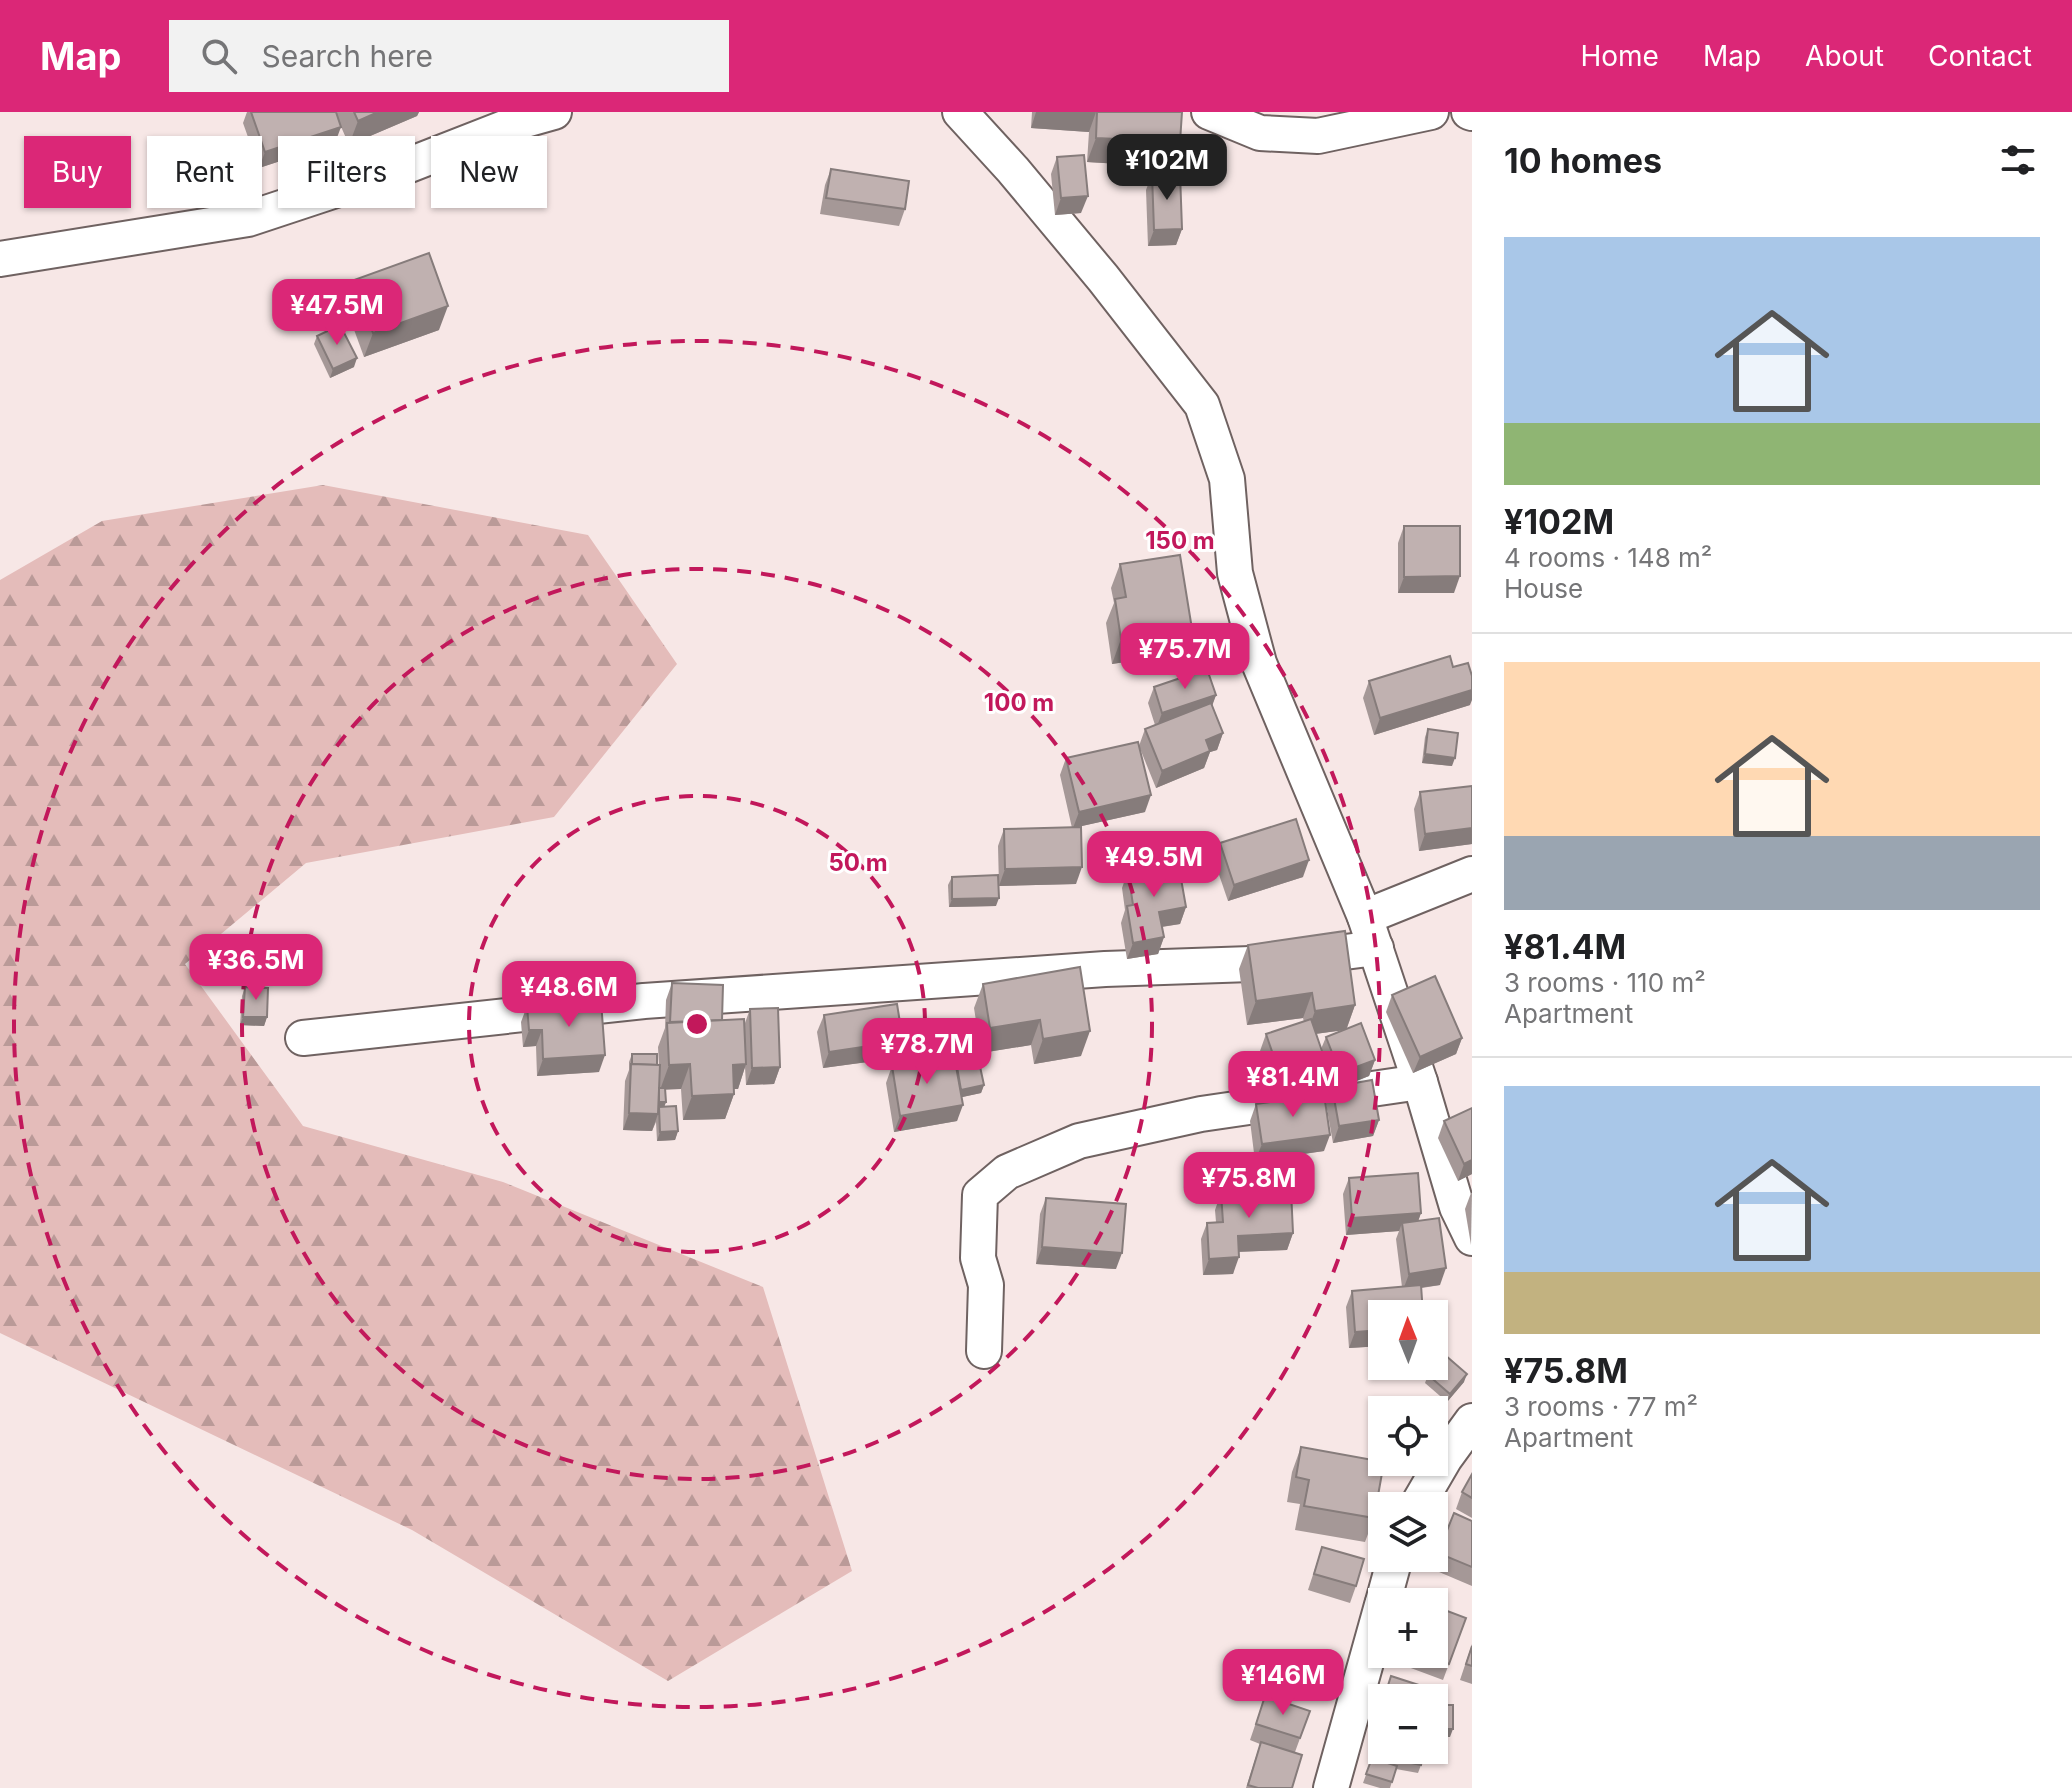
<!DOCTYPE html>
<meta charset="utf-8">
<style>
:root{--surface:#fff;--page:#f2f2f2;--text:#202124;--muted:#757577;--line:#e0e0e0;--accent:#db2777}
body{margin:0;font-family:Inter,sans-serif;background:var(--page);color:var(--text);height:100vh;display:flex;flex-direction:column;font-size:30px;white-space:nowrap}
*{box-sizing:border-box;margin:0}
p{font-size:26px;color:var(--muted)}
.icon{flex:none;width:44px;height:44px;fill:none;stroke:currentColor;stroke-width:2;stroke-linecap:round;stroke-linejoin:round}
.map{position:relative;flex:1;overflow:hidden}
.sheet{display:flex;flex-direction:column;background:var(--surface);width:600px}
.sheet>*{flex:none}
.hud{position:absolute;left:24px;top:24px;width:760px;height:72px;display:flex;gap:16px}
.needle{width:52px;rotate:359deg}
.tools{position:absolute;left:1368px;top:1188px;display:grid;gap:16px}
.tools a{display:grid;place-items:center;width:80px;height:80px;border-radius:0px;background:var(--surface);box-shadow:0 2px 6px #0004;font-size:40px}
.price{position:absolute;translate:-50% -68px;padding:0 18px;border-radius:16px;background:var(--accent);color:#fff;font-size:26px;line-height:52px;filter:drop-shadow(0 2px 4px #0008)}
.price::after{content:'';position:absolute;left:50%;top:48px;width:24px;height:18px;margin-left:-12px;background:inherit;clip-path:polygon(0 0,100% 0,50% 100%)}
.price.on{background:#222;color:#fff}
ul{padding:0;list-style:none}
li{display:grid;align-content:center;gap:16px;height:424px;padding:0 32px}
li+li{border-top:2px solid var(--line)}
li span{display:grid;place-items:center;height:248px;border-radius:0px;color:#555}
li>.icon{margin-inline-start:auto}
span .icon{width:144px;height:144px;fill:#fffc;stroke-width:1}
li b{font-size:34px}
h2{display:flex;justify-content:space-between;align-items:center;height:96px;padding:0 32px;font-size:34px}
.tag{padding:0 28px;border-radius:0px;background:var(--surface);box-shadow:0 2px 6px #0004;font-size:28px;line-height:72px}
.tag.on{background:var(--accent);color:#fff}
header{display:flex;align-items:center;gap:48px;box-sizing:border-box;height:112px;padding:0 40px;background:var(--accent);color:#fff}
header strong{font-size:38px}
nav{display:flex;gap:44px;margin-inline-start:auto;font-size:28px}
.search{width:560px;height:72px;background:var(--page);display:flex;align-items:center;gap:20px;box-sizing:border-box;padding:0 28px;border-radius:0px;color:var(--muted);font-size:30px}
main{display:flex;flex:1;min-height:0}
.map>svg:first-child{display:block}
.forest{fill:url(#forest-firs)}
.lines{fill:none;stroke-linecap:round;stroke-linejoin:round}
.minor-casing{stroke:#6f6261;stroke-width:38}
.minor{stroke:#fff;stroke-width:34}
.wall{fill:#a59897;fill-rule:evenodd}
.shaded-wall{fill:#867c7b}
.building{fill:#c0b1b0;stroke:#867c7b;stroke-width:2}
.ring{fill:none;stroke:#c2185b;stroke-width:4;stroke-dasharray:14 10}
.centre{fill:#c2185b;stroke:#fff;stroke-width:4}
.ring-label{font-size:24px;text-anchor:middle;font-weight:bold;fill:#c2185b;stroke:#fff;stroke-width:6;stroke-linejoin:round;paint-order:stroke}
</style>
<header>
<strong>Map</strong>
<div class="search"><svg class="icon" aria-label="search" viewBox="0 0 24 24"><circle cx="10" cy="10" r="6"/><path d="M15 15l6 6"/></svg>Search here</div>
<nav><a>Home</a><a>Map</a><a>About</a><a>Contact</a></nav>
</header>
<main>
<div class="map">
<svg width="1472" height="1676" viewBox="0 0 1472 1676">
<defs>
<pattern id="forest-firs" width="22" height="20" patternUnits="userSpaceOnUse" patternTransform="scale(2)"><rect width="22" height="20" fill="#e4bcba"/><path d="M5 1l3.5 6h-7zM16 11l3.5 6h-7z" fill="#ba9a98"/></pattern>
</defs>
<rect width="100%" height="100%" fill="#f7e7e6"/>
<path class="forest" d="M323 373 588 423 677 552 554 705 306 751 185 852 303 1014 503 1070 763 1175 852 1459 668 1569 412 1418 0 1221V468L102 409Z"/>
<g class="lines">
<defs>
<g id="minor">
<path d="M960 0 1013 58 1103 166 1202 293 1227 367 1235 461 1259 551 1365 805 1420 970 1457 1095 1472 1126"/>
<path d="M1209 0 1260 21 1318 24 1431 0"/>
<path d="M1469 0 1472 1"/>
<path d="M0 147 248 107 399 57 522 9 554 0"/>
<path d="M1365 805 1472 762"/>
<path d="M303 926 644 889 1105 857 1251 852 1376 836"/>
<path d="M984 1239 986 1173 978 1146 980 1083 1007 1060 1079 1029 1201 1002 1420 970"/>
<path d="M1417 1394 1445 1346 1472 1309"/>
<path d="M1383 1490 1395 1446"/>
<path d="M1331 1676 1382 1493"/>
</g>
</defs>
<use href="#minor" class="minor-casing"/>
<use href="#minor" class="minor"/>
</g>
<g class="wall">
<path d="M247 0H419L417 4 349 33 339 10 335 31 259 56 243 11Z"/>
<path d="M1032 0H1182L1171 55 1087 50 1089 20 1031 16Z"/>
<path d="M328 44 358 70 334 79 325 52Z"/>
<path d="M1057 45 1081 101 1055 103 1051 62Z"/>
<path d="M831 57 905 97 899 114 820 102 825 73Z"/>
<path d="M1152 62 1182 117 1176 133 1148 134 1146 78Z"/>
<path d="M354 168 439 218 364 245 345 193Z"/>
<path d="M317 224 354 255 330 266 314 232Z"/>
<path d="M1404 414 1454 481H1398V431Z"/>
<path d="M1120 452 1192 517 1183 541 1112 552 1106 511 1114 491 1111 476Z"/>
<path d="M1453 555 1470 593 1374 623 1363 586 1369 569Z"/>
<path d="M1154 575 1216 583 1212 593 1223 621 1217 638 1210 640 1204 656 1156 676 1139 634 1145 617 1155 613 1148 591Z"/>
<path d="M1428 617 1452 654 1422 651 1425 625Z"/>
<path d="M1066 646 1145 700 1077 715 1076 772 999 774 998 734 1004 717 1072 716 1060 663Z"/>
<path d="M1472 674V732L1419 739 1414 697 1420 680Z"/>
<path d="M1220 731 1303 765 1228 789 1214 748Z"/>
<path d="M1128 759 1186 795 1180 812 1162 815 1164 825 1158 842 1127 847 1121 811 1125 798 1122 776Z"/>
<path d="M952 765 996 794 949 795 948 773Z"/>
<path d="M1248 833 1355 893 1347 916 1375 948 1369 964 1348 972 1379 1008 1373 1024 1333 1031 1326 992 1332 975H1333L1323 949 1318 962 1273 977 1260 939 1266 922 1304 910 1303 906 1247 913 1239 857ZM1342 918 1326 925 1321 937 1316 922Z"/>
<path d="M1080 855 1081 944 1034 952 1031 933 981 941 974 896 983 872Z"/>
<path d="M672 871 722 908 745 911 750 897 780 955 774 972 746 973 745 955 738 977H734V982L725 1007 683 1008 681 977H666V990L664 995 678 1019 675 1028 657 1029 656 1010 652 1019 623 1018 625 969 629 958V950L632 942 659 953 658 935 665 916 666 888Z"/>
<path d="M245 875 267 905 264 914 240 913 242 884Z"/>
<path d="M1392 883 1462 926 1456 942 1413 961 1386 900Z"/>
<path d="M527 894 599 960 537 964 536 934 523 935 521 910Z"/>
<path d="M824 903 897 946 823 956 817 920Z"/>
<path d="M892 954 984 973 981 981 962 985 957 1009 894 1020 886 971Z"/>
<path d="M1256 992 1324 1039 1255 1049 1250 1009Z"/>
<path d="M1472 996V1062L1458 1069 1438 1026 1444 1009Z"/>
<path d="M1349 1066 1421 1101 1418 1109 1440 1173 1422 1176 1382 1202V1234L1349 1236 1346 1195 1352 1179 1402 1175 1396 1127 1399 1119 1346 1123 1343 1082Z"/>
<path d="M1221 1081 1293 1121 1287 1138 1238 1140 1233 1162 1203 1163 1201 1127 1207 1111 1216 1110 1215 1098Z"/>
<path d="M1471 1081H1472L1471 1133 1465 1097Z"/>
<path d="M1046 1086 1116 1157 1036 1152 1040 1102Z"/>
<path d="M1428 1263 1464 1270 1447 1290 1425 1271Z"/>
<path d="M1301 1335 1374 1406 1365 1430 1295 1418 1300 1392 1287 1390 1292 1360Z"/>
<path d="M1472 1362V1406L1456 1397 1462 1380Z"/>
<path d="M1472 1409V1474L1432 1457 1438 1441Z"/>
<path d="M1322 1435 1356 1474 1350 1491 1308 1478Z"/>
<path d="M1466 1506 1443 1568 1392 1549 1395 1542H1434Z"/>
<path d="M1472 1532V1572L1460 1568Z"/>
<path d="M1265 1584 1310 1599 1295 1640 1292 1676H1246L1260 1632 1250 1628Z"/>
<path d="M1382 1590V1638L1421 1653 1418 1661 1396 1657 1390 1676H1380L1363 1671 1372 1646 1376 1647 1381 1630 1370 1626Z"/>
</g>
<g class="shaded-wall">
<path d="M378 0H419L417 4 349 33 358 9Z"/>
<path d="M1036 0H1096L1089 20 1031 16Z"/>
<path d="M341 15 335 31 259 56 265 40Z"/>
<path d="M1096 26 1180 30 1171 55 1087 50Z"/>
<path d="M361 62 358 70 334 79 337 70Z"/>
<path d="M1088 84 1081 101 1055 103 1061 86Z"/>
<path d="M1182 117 1176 133 1148 134 1154 118Z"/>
<path d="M448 194 439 218 364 245 373 221Z"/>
<path d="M357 246 354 255 330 266 333 257Z"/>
<path d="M1460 464 1454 481H1398L1404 465Z"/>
<path d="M1192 517 1183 541 1112 552 1121 527Z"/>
<path d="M1472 578V588L1470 593 1374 623 1380 606Z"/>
<path d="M1216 583 1210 600 1156 617 1162 601Z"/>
<path d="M1223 621 1217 638 1210 640 1204 656 1156 676 1162 659 1206 628Z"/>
<path d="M1425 642 1455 646 1452 654 1422 651Z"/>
<path d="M1151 683 1145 700 1073 716 1079 700Z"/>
<path d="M1472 716V732L1419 739 1425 722Z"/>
<path d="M1309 748 1303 765 1228 789 1234 773Z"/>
<path d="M1082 755 1076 772 999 774 1005 757Z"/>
<path d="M999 786 996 794 949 795 952 787Z"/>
<path d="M1186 795 1180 812 1153 816 1159 800Z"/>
<path d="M1164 825 1158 842 1127 847 1133 831Z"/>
<path d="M1312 881 1303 906 1247 913 1256 889Z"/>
<path d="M1355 893 1346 918 1306 923 1315 899Z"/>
<path d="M243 905H267L264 914 240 913Z"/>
<path d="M1040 908 1031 933 981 941 990 916Z"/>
<path d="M529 918H542L536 934 523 935Z"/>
<path d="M1090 919 1081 944 1034 952 1043 927Z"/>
<path d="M1462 926 1456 942 1413 961 1420 945Z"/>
<path d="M903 929 897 946 823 956 829 940Z"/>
<path d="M605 943 599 960 537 964 543 947Z"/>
<path d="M1324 945 1318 962 1273 977 1279 960Z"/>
<path d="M1375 948 1369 964 1334 978 1340 961Z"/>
<path d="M690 952 681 977 660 978 669 953Z"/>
<path d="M746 952 738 977H724L733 953Z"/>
<path d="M780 955 774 972 746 973 752 956Z"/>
<path d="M984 973 981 981 958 986 961 978Z"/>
<path d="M734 982 725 1007 683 1008 692 984Z"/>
<path d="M658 990H666L663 998H658Z"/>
<path d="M963 993 957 1009 894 1020 900 1004Z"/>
<path d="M629 1001 658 1002 652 1019 623 1018Z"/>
<path d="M1379 1008 1373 1024 1333 1031 1339 1014Z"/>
<path d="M678 1019 675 1028 657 1029 660 1020Z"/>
<path d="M1330 1023 1324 1039 1255 1049 1262 1032Z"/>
<path d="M1472 1048V1062L1458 1069 1464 1052Z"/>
<path d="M1421 1101 1415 1118 1402 1111 1399 1119 1346 1123 1352 1106Z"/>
<path d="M1293 1121 1287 1138 1232 1140 1238 1124Z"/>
<path d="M1042 1135 1122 1141 1116 1157 1036 1152Z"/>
<path d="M1239 1145 1233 1162 1203 1163 1209 1147Z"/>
<path d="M1446 1156 1440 1173 1403 1178 1409 1162Z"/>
<path d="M1382 1218V1234L1349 1236 1355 1220Z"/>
<path d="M1467 1262 1464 1270 1447 1290 1450 1282Z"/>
<path d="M1434 1617H1453L1450 1625H1434Z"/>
</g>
<g class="building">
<path d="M251 0H336L341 15 265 40Z"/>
<path d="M354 0H378L358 9Z"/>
<path d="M1097 0H1182L1180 30 1096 26Z"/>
<path d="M352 35 361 62 337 70 328 44Z"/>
<path d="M1084 43 1088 84 1061 86 1057 45Z"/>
<path d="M831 57 909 69 905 97 826 86Z"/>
<path d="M1180 61 1182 117 1154 118 1152 62Z"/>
<path d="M429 141 448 194 373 221 354 168Z"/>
<path d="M340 213 357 246 333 257 317 224Z"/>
<path d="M1404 414H1460V464L1404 465Z"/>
<path d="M1180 443 1192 517 1121 527 1115 487 1126 485 1120 452Z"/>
<path d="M1450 544 1453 555 1468 551 1472 564V578L1380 606 1369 569Z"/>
<path d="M1207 557 1216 583 1162 601 1154 575Z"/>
<path d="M1211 591 1223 621 1206 628 1210 639 1162 659 1145 617Z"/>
<path d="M1428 617 1458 621 1455 646 1425 642Z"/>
<path d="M1138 630 1151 683 1079 700 1066 646Z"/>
<path d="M1472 674V716L1425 722 1420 680Z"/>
<path d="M1296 707 1309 748 1234 773 1220 731Z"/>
<path d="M1081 715 1082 755 1005 757 1004 717Z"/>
<path d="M1178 750 1186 795 1159 800 1164 825 1133 831 1127 794 1133 793 1128 759Z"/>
<path d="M998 763 999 786 952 787V765Z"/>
<path d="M1345 819 1355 893 1315 899 1312 881 1256 889 1248 833Z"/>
<path d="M1080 855 1090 919 1043 927 1040 908 990 916 983 872Z"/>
<path d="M1435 864 1462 926 1420 945 1392 883Z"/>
<path d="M672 871 723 873 722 908 670 910Z"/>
<path d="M245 875 268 876 267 905H243Z"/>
<path d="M601 889 605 943 543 947 542 918H529L527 894Z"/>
<path d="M897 892 903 929 829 940 824 903Z"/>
<path d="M778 896 780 955 752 956 750 897Z"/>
<path d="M744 907 746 952 733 953 734 982 692 984 690 952 669 953 667 911Z"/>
<path d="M1311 907 1324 945 1279 960 1266 922Z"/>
<path d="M1361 911 1375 948 1340 961 1326 925Z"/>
<path d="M632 942H657V953L632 952Z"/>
<path d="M954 943 963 993 900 1004 892 954Z"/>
<path d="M979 950 984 973 961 978 957 955Z"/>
<path d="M631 952 660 953 658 1002 629 1001Z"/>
<path d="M1372 968 1379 1008 1339 1014 1332 975Z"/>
<path d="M659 976H665L666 990H659Z"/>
<path d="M1324 982 1330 1023 1262 1032 1256 992Z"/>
<path d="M676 994 678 1019 660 1020 659 995Z"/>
<path d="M1472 996V1048L1464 1052 1444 1009Z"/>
<path d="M1418 1061 1421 1101 1352 1106 1349 1066Z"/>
<path d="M1291 1078 1293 1121 1238 1124 1239 1145 1209 1147 1207 1111 1223 1110 1221 1081Z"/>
<path d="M1046 1086 1126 1092 1122 1141 1042 1135Z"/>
<path d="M1439 1106 1446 1156 1409 1162 1402 1111Z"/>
<path d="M1421 1173 1423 1202H1382V1218L1355 1220 1352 1179Z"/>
<path d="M1445 1243 1467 1262 1450 1282 1428 1263Z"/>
<path d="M1301 1335 1384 1350 1374 1406 1304 1394 1309 1368 1296 1365Z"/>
<path d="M1472 1362V1386L1462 1380Z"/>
<path d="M1454 1401 1472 1409V1455L1438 1441Z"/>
<path d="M1322 1435 1364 1447 1356 1474 1314 1462Z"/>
<path d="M1434 1494 1466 1506 1449 1552 1424 1542H1434Z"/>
<path d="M1472 1534V1554L1466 1552Z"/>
<path d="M1391 1564 1431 1577 1428 1586H1384Z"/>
<path d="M1265 1584 1310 1599 1300 1626 1256 1612Z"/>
<path d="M1382 1591V1612L1376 1610Z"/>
<rect x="1434" y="1593" width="19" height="24"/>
<path d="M1382 1626V1638H1424L1421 1653 1378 1644Z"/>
<path d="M1261 1630 1302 1643 1292 1676H1258L1248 1673Z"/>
<path d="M1372 1646 1397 1654 1392 1670 1366 1662Z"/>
</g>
<g class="ring">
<circle cx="697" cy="912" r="228"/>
<circle cx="697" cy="912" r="455"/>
<circle cx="697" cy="912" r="683"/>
</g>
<circle cx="697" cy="912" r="12" class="centre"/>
<g class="ring-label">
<text x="1180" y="437">150 m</text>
<text x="1019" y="599">100 m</text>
<text x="858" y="759">50 m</text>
</g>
</svg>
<div class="tools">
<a><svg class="needle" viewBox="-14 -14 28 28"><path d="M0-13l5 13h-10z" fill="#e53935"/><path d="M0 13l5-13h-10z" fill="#757577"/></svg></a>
<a><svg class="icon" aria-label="locate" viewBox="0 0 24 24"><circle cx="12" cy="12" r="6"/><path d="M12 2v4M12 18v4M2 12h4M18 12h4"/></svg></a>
<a><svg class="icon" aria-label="layers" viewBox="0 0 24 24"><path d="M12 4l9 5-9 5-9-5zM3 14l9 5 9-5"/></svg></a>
<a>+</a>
<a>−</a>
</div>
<b class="price on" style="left:1167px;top:90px">¥102M</b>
<b class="price" style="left:337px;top:235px">¥47.5M</b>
<b class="price" style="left:1185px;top:579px">¥75.7M</b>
<b class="price" style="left:1154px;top:787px">¥49.5M</b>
<b class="price" style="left:256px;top:890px">¥36.5M</b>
<b class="price" style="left:569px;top:917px">¥48.6M</b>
<b class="price" style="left:927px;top:974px">¥78.7M</b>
<b class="price" style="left:1293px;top:1007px">¥81.4M</b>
<b class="price" style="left:1249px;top:1108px">¥75.8M</b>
<b class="price" style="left:1283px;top:1605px">¥146M</b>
<div class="hud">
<a class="tag on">Buy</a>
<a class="tag">Rent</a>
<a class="tag">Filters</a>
<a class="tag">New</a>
</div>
</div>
<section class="sheet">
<h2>10 homes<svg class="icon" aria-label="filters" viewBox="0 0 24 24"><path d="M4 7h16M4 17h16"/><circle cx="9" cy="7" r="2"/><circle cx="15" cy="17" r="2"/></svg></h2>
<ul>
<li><span style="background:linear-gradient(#a9c7e8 75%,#8fb573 0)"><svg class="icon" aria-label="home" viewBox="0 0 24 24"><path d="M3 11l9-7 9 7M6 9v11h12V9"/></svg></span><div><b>¥102M</b><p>4 rooms · 148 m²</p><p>House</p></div></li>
<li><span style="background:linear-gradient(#ffd9b3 70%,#9aa5b1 0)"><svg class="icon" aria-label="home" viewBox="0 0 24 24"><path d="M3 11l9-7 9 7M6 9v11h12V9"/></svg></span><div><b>¥81.4M</b><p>3 rooms · 110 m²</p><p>Apartment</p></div></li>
<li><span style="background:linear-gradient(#a9c7e8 75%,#c2b280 0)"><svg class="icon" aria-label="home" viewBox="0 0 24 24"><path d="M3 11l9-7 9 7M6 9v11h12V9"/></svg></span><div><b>¥75.8M</b><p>3 rooms · 77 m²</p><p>Apartment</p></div></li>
</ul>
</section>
</main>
